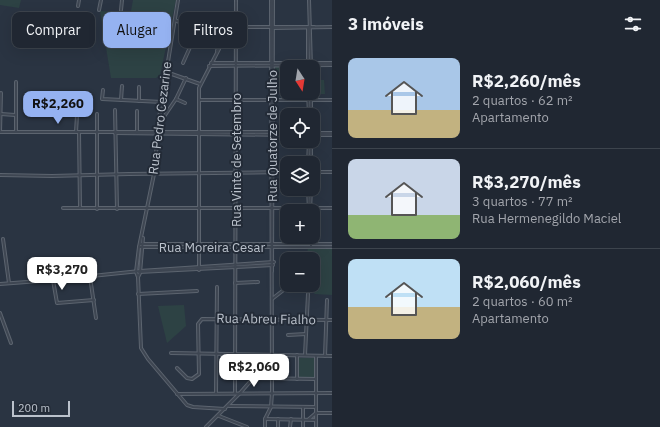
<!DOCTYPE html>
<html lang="pt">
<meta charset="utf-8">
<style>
:root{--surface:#202732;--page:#2d333e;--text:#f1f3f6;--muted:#a2a5ac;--line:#3d444d;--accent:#95b2f1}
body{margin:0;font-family:"IBM Plex Sans",sans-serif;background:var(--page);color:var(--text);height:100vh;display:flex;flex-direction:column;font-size:15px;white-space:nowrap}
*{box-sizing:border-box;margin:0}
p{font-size:13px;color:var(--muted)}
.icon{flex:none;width:22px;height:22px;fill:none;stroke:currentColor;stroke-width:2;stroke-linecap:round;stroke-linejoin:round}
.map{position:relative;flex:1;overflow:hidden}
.sheet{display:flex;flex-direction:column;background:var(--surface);width:328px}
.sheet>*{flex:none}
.guide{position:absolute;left:12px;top:12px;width:260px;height:36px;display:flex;gap:8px}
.needle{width:26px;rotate:168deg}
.fabs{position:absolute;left:280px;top:60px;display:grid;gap:8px}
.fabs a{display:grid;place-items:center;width:40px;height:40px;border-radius:8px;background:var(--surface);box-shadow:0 4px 16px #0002,0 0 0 1px var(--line);font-size:20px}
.scale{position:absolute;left:12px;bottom:10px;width:58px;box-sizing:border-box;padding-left:4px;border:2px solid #bbc2cc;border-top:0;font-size:11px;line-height:14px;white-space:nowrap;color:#bbc2cc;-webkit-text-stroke:3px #232b37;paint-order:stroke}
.price{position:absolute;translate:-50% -34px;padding:0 9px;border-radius:8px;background:#fff;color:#222;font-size:13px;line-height:26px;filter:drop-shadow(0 1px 2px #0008)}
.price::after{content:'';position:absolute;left:50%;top:24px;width:12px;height:9px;margin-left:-6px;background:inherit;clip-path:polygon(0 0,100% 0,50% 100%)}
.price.current{background:var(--accent);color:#111}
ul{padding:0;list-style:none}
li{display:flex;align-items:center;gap:12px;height:100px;padding:0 16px}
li+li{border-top:1px solid var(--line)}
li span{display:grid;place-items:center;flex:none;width:112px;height:80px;border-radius:8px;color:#555}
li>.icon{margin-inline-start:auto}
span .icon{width:48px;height:48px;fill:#fffc;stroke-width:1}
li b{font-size:17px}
h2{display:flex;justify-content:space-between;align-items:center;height:48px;padding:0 16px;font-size:17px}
.tag{padding:0 14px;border-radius:8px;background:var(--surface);box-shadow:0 4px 16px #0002,0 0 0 1px var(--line);font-size:14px;line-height:36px}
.tag.current{background:var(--accent);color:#111}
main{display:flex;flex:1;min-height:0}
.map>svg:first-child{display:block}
.green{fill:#2d4244}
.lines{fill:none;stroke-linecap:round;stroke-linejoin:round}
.minor-casing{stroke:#5c646f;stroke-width:4}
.minor{stroke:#3e4652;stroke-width:2}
.labels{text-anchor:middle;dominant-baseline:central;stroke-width:4;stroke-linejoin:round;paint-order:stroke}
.street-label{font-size:13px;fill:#bbc2cc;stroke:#232b37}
</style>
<main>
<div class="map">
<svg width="332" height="427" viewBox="0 0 332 427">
<rect width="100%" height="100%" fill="#2a3442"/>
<g class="green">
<path d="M0 0H21L19 8 0 5Z"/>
<path d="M133 0H176L160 75 156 78H111L100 11 129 13 131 11Z"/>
<path d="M275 67H306H287V89H275Z"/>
<path d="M315 80H324L325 94H315Z"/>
<path d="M308 248H332V295L315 294 306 285H313V259H293L292 256 307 254Z"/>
<path d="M184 305 186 326 167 343 158 306Z"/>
<rect x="299" y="358" width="16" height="19"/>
</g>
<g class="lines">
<defs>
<g id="minor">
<path d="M309 0 311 67"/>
<path d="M78 6 79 0"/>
<path d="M99 10 101 0"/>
<path d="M121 10 122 0"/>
<path d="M175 20 187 26 199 27H314"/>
<path d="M273 28 332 27"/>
<path d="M106 34 171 38"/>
<path d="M184 41 191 27"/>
<path d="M217 51 219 43"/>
<path d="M183 63 199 27"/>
<path d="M211 63H332"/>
<path d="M209 66 332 65"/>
<path d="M308 67V28"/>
<path d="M166 72 200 84"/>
<path d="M16 82V131"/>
<path d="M103 90 102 99 162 102"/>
<path d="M308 93 309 115"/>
<path d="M176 99 185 103"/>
<path d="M121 100 122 86"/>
<path d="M199 100H332"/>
<path d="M139 101V87"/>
<path d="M115 110 117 209"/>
<path d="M1 114 15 115"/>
<path d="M311 115V93"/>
<path d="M159 124 176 99 186 78"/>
<path d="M0 132H287"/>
<path d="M0 132 1 93"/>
<path d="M76 132 78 99"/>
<path d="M79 133 80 207"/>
<path d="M115 133 287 135"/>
<path d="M137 133V111"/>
<path d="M313 133H332"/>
<path d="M313 135H332"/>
<path d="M311 141V163"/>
<path d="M308 163 309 141"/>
<path d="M273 170H287"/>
<path d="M313 172H332"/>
<path d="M0 175 52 176 129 174 287 172"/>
<path d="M308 189 309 211"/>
<path d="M63 208H332"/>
<path d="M97 209V114"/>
<path d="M310 211 311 189"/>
<path d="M311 237V246"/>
<path d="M143 238 140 273 138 277 141 348 148 359 187 405 193 407 225 409"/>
<path d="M3 239 9 283"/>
<path d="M140 244H332"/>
<path d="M308 244V237"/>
<path d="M139 247H332"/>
<path d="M199 270V88L219 49V27"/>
<path d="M272 271 273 0"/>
<path d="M139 272 273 265"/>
<path d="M90 277 96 318"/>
<path d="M138 277 136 272 139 247 154 174 160 111 178 0"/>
<path d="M53 280 57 303 94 300"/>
<path d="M235 283 258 282"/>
<path d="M0 284 53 280 140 271 274 262"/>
<path d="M138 294 197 291"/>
<path d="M272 299 290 285"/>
<path d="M0 313 11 343"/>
<path d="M288 335 306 334"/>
<path d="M171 353 332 356"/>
<path d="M305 355 308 294"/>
<path d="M284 356 285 378"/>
<path d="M325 356 327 300"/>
<path d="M177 368 187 378 192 379 199 374 198 324 202 319 332 320"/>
<path d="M254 378 316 379"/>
<path d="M297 379V355"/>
<path d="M216 393 217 287"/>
<path d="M235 393 236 0"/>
<path d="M177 394 332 393"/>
<path d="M229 406 316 407"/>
<path d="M219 416 247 427"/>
<path d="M265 419 316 420"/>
<path d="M309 419 316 413H332"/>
<path d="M206 427 240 393 271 358"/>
<path d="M265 427V419L271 407 272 393 271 0"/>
<path d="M278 427V419"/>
<path d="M290 427 291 419"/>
<path d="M303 427V407"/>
<path d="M316 427V356"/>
</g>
</defs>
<use href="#minor" class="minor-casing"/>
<use href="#minor" class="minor"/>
</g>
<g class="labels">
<g class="street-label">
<text transform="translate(160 118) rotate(-83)">Rua Pedro Cezarine</text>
<text transform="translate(272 136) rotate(-90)">Rua Quatorze de Julho</text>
<text transform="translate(236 160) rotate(-90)">Rua Vinte de Setembro</text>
<text x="212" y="247">Rua Moreira Cesar</text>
<text transform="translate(266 319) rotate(1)">Rua Abreu Fialho</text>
</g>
</g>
</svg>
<div class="fabs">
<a><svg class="needle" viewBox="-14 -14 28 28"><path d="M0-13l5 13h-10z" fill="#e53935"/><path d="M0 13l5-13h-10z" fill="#a2a5ac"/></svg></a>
<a><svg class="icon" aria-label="locate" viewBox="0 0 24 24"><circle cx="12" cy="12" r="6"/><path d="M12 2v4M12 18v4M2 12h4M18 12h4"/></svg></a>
<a><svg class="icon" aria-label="layers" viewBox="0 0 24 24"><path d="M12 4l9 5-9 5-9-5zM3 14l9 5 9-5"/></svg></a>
<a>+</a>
<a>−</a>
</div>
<div class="scale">200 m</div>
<b class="price current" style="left:58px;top:125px">R$2,260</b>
<b class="price" style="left:62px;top:291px">R$3,270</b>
<b class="price" style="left:254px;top:388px">R$2,060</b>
<div class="guide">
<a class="tag">Comprar</a>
<a class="tag current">Alugar</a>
<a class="tag">Filtros</a>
</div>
</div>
<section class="sheet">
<h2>3 imóveis<svg class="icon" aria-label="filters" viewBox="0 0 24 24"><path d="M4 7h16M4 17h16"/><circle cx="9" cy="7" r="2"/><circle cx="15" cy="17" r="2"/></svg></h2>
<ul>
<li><span style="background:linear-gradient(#a9c7e8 65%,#c2b280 0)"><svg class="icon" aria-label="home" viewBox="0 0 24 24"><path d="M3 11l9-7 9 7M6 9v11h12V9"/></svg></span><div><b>R$2,260/mês</b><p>2 quartos · 62 m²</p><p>Apartamento</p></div></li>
<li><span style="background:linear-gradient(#c9d6e8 70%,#8fb573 0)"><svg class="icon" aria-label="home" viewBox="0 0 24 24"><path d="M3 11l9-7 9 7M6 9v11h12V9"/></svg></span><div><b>R$3,270/mês</b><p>3 quartos · 77 m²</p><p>Rua Hermenegildo Maciel</p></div></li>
<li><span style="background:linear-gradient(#bfe0f5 60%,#c2b280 0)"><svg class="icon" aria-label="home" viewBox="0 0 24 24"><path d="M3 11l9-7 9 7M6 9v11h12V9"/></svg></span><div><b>R$2,060/mês</b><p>2 quartos · 60 m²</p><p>Apartamento</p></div></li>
</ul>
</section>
</main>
